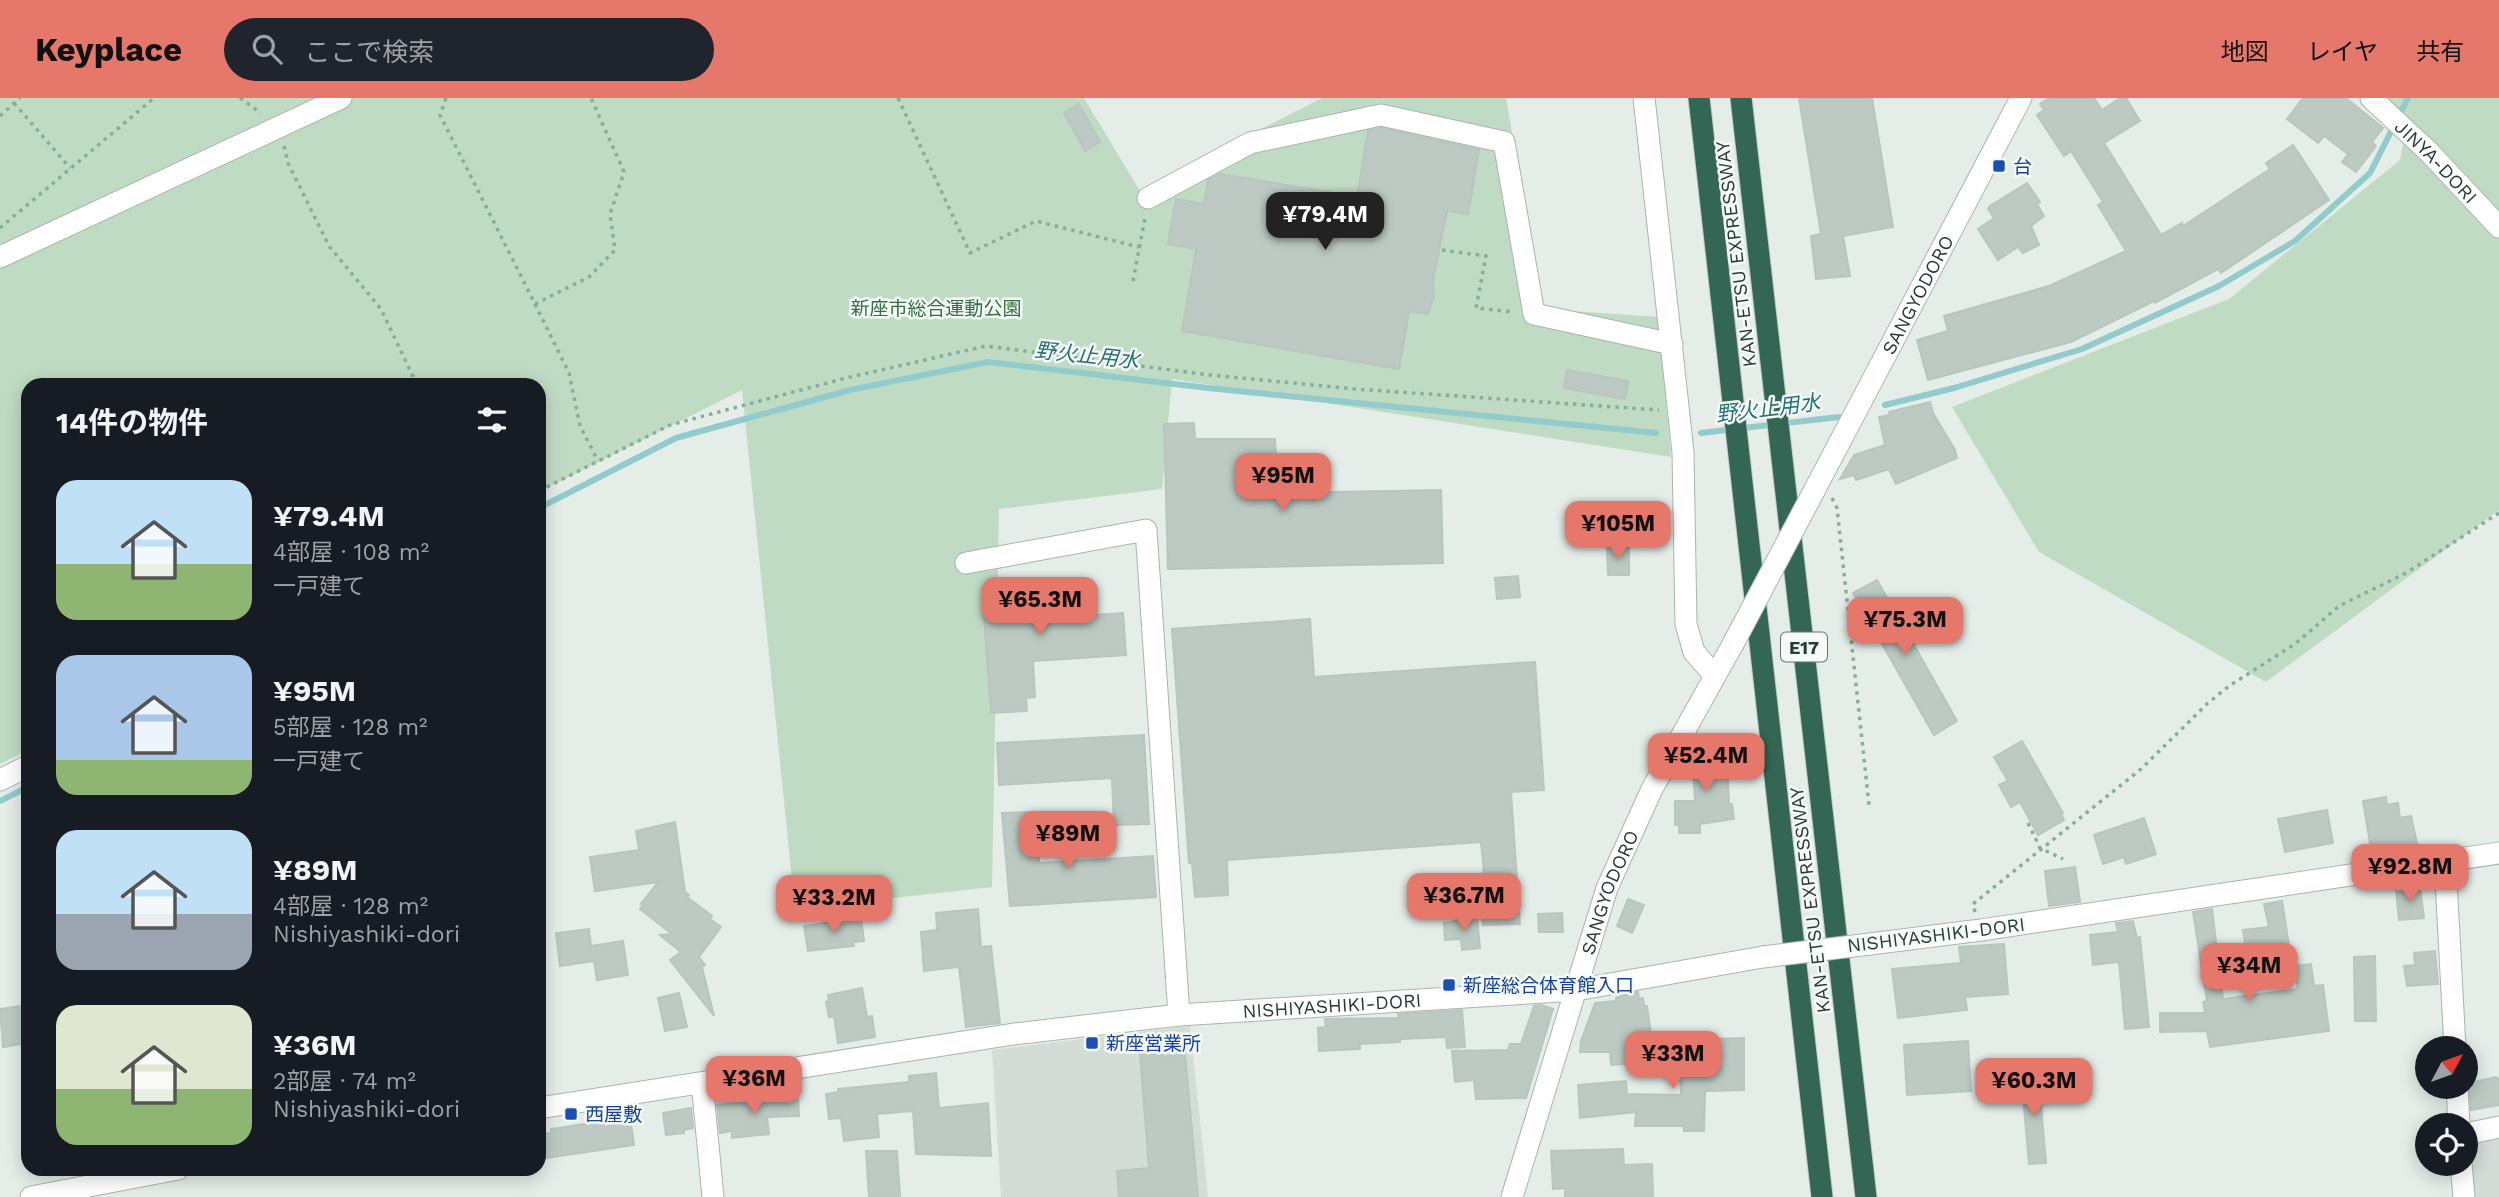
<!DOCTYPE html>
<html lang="ja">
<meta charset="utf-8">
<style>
:root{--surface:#171b24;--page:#20242c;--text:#f1f3f6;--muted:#9ea1a6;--accent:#e5776b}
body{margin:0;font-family:"Work Sans","Noto Sans JP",sans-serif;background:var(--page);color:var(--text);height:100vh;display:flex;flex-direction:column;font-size:26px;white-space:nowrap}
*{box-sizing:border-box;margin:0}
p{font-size:23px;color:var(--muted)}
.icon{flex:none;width:38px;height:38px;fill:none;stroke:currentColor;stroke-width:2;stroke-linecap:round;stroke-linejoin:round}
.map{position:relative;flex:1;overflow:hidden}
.panel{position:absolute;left:21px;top:280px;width:525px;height:798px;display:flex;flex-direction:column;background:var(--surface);border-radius:21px;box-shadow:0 4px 18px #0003}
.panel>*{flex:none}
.needle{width:46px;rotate:49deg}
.controls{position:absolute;left:2415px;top:938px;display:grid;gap:14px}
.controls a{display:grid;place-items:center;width:63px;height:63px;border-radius:50%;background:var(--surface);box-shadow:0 4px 18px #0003;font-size:35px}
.price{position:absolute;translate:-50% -60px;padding:0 16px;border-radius:14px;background:var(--accent);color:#111;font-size:23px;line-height:46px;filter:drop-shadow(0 2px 4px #0008)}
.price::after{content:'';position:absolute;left:50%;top:42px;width:21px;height:16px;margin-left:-10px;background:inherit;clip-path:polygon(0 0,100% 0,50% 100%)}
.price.current{background:#222;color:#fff}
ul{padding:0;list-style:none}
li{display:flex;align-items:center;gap:21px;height:175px;padding:0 35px}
li span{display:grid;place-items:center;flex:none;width:196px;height:140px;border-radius:21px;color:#555}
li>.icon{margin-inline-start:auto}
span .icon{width:84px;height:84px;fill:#fffc;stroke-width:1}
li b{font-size:30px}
h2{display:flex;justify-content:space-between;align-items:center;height:84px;padding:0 35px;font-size:30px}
header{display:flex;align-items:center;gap:42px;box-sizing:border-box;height:98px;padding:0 35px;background:var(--accent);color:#111}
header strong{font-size:33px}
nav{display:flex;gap:38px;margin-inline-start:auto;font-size:24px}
.search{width:490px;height:63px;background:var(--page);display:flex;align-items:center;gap:18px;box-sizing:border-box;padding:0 24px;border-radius:38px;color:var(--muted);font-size:26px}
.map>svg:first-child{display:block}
.built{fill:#d3dcd7}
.green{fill:#c0dbc3}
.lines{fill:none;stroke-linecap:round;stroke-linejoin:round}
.stream{stroke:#92cbcc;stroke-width:6}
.building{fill:#bdcac3;stroke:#b8c6be;stroke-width:2}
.minor-casing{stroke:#a8b5ae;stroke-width:23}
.highway-casing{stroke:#c2c9c6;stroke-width:23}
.path{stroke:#88ad9c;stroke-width:3.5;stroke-dasharray:3.5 5;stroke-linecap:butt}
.minor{stroke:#fff;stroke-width:21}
.highway{stroke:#346655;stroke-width:21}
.minor-bridge-casing{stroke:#a8b5ae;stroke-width:23;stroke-linecap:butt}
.minor-bridge{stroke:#fff;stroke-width:21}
.transit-dot{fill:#1a4fb4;stroke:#f5f9f7;stroke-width:2.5}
.labels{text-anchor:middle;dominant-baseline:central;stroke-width:5;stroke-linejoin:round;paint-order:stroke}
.shield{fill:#f5f9f7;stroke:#64756e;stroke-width:2}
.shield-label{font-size:18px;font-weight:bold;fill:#263d33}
.street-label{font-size:19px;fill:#263d33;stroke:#f5f9f7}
.transit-label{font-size:19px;fill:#164399;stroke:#f5f9f7;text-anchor:start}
.park-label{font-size:19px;fill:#337042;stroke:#f5f9f7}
.water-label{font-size:21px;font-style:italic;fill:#257173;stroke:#f5f9f7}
</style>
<header>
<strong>Keyplace</strong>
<div class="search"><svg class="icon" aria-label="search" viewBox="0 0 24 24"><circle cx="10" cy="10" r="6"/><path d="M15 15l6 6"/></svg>ここで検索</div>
<nav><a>地図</a><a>レイヤ</a><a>共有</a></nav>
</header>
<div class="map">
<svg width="2499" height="1099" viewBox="0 0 2499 1099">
<rect width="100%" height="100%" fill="#e5ede8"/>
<g class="built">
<path d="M1190 928 1208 1099H1001L992 952Z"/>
<path d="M2499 1035V1099H2471L2467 1048 2472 1041Z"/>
</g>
<g class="green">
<path d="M0 0H1084L1140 93 1322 0H1506L1543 211 1659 219 1671 359 1172 281 1162 391 999 411 992 789 795 811 742 292 539 394V287H28V652L0 666Z"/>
<path d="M2389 0H2499V412L2266 584 2039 454 1952 309 2229 201 2400 62 2407 22 2388 2Z"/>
</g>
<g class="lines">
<g class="stream">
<path d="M1885 307 1954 290 2082 251 2219 188 2295 143 2370 75 2408 0"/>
<path d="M1701 335 1839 319"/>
<path d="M539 410 676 340 850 292 988 264 1208 290 1656 335"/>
<path d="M0 703 28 689"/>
</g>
</g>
<g class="building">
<path d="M1799 0H1872L1893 129 1843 138 1850 178 1816 181 1811 138 1821 136Z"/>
<path d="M2049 0H2094L2102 12 2120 0H2126L2140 23 2104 45 2161 137 2182 125 2183 128 2270 71 2266 65 2293 47 2329 102 2221 175 2218 171 2155 205 2154 203 2071 244 1928 282 1917 242 1948 233 1944 218 2049 188 2126 153 2098 107 2103 104 2071 53 2064 58 2037 17 2044 12 2040 6Z"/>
<path d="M2303 0H2346L2383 30 2372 44 2376 48 2356 74 2342 64 2348 56 2324 38 2318 45 2287 21Z"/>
<path d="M1079 6 1100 44 1085 53 1064 15Z"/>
<path d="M1381 30 1479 52 1468 116 1447 113 1433 182 1434 198 1428 216 1409 213 1399 271 1182 233 1196 151 1168 146 1176 101 1204 106 1208 82 1221 76 1357 99 1368 33Z"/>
<path d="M2027 85 2040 104 2037 106 2044 118 2031 128 2039 147 2023 155 2018 149 1998 162 1978 131 1994 120 1988 111 1990 108Z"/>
<path d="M1567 272 1628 283 1625 301 1564 290Z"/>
<path d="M1930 304 1933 315 1955 352 1957 360 1896 386 1889 371 1856 382 1854 377 1840 381 1854 357 1885 347 1879 319 1890 317 1889 314Z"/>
<path d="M1194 325 1195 341H1275L1278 395 1441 392 1443 465 1168 471 1164 326Z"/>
<path d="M1629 448V477H1608L1607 449Z"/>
<path d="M1518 478 1520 499 1497 501 1495 480Z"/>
<path d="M1877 482 1957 623 1934 637 1853 495Z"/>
<path d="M1078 484 1079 518 1123 515 1126 557 1033 563 1035 599 1026 600 1027 613 991 615 982 490Z"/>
<path d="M1310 521 1314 579 1535 564 1544 692 1511 694 1520 826 1483 827 1480 803V776L1484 775 1481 744 1227 762 1228 797 1195 799 1192 765H1189L1172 531Z"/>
<path d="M1144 637 1149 726 1114 727 1112 680 999 687 997 645Z"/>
<path d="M2022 643 2063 715 2061 716 2064 722 2038 737 2020 704 2011 709 1999 687 2008 683 1994 659Z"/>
<path d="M1700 646 1723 647V666L1727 665 1729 706H1732L1734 721 1700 726V735H1679V727H1675V703H1695L1693 669H1700Z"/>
<path d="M2386 699 2387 707 2398 705 2400 720 2411 718 2418 750 2372 757 2363 703Z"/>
<path d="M2327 712 2333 745 2285 754 2278 721Z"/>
<path d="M1038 714 1039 765 1153 758 1156 799 1010 808 1002 715Z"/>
<path d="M2144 720 2156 756 2126 766 2124 759 2103 766 2094 737Z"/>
<path d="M675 724 685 794 689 797 687 799 712 818 710 821 721 829 699 859 705 867 702 869 714 918 670 862 681 854 660 837 672 836 640 811 643 807 641 806 658 784 595 793 590 759 639 752 636 733Z"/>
<path d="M2075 769 2080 804 2049 808 2045 773Z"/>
<path d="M2420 789 2424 820 2399 822 2396 791Z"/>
<path d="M1628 801 1644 807 1632 835 1617 828Z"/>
<path d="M2282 803 2291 860 2270 863V858L2248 862 2243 832 2269 829 2264 806Z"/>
<path d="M978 811 981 849 991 848 1000 925 966 929 959 869 924 873 921 834 937 832 936 815Z"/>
<path d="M2212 811 2223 901 2298 891 2294 868 2311 866 2314 888 2323 887 2329 933 2210 949 2207 933 2160 934V915H2205L2203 904 2207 903 2193 814Z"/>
<path d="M1562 815 1563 834H1539L1538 816Z"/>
<path d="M1477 819 1480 850 1462 852 1461 841 1445 842 1444 825Z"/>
<path d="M861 820 864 843 853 844 854 848 808 853 804 828Z"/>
<path d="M2133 823 2137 840 2140 839 2149 929 2125 931 2119 864 2093 867 2090 837 2118 834 2116 825Z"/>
<path d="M589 831 591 848 623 843 628 877 597 882 594 863 560 868 556 835Z"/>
<path d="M2004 846 2008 896 1965 899 1967 912 1898 920 1892 871 1961 865 1959 849Z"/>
<path d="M2435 853 2438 886 2407 888 2404 868 2415 867 2414 855Z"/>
<path d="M2375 858 2376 923H2355L2354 859Z"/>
<path d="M862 890 867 919 872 918 875 939 838 945 834 918 829 919 826 904 829 903 828 897Z"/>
<path d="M1638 894 1639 901 1643 900 1644 908H1647L1654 960 1639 961V965L1611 967 1610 954H1580L1581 943 1595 905 1616 903V900L1620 898Z"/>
<path d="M679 895 687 929 665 933 658 900Z"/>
<path d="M28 907V945L3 949 0 911Z"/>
<path d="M1541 907 1553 911 1526 1000 1476 1001 1474 982 1455 984 1452 953 1508 952 1510 946H1521L1534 908Z"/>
<path d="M1462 912 1465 949 1447 950 1446 939 1400 941V944L1360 946V951L1319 953 1318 930 1326 929 1325 921 1399 920 1398 916Z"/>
<path d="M1744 940V992L1705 993 1704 1033H1684V1028H1635L1636 1014 1580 1020 1578 987 1626 983 1627 996 1681 997 1679 962 1710 960 1709 941Z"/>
<path d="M1968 943 1971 993 1907 997 1904 947Z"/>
<path d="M1162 953 1163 959 1185 956 1198 1099H1119L1117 1073 1149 1070 1140 956Z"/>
<path d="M2038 974 2046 1065 2029 1066 2021 975Z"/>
<path d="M936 975 939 1010 988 1005 991 1058 916 1056 913 1013 877 1016 879 1039 844 1043 841 1020 829 1021 826 996 838 994V991L909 984V978Z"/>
<path d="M2496 979 2499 982V1007L2471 1012 2469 985Z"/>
<path d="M798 999 799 1018 767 1019 769 1036 732 1040V1033L720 1035 717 1007Z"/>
<path d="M691 1010 693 1030 684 1032V1035L666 1037 663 1015Z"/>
<path d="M630 1019 634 1047 539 1061V1036L551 1035V1031Z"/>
<path d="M1623 1051 1624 1067 1652 1066 1653 1099H1565V1090L1553 1091 1551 1053Z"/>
<path d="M866 1053H897L900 1099H869Z"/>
</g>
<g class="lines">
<defs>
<g id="minor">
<path d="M1644 0 1683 354 1686 526 1694 554 1715 578"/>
<path id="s1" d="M2371 0 2429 54 2499 129"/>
<path d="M1148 100 1250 45 1381 17 1504 44 1534 216 1672 246"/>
<path d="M0 159 341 0"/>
<path id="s2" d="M1814 393 2021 0"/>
<path d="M966 465 1146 432 1179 917"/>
<path d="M0 682 28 668"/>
<path d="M2445 763 2455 950"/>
<path d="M1870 846 1981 832 2499 755"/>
<path d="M702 985 713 1099"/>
<path d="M2457 989 2459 1027"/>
<path id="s3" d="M539 1010 1014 936 1179 917 1576 892 1763 859"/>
<path d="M2466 1036 2499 1029"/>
<path d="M2461 1066 2464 1099"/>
<path d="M31 1099 178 1071"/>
<path id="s4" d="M1512 1099 1607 790 1652 691 1733 546"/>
</g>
<g id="highway">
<path d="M1699 0 1822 1099"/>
<path d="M1741 0 1866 1099"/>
</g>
</defs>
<use href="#minor" class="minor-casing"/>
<use href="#highway" class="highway-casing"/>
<g class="path">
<path d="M240 0 261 15"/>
<path d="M446 0 440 17 535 206 589 179 615 152 610 116 624 74 591 0"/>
<path d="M898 0 970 155 1036 123 1139 149"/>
<path d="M14 5 70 70"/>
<path d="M0 18 20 0"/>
<path d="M284 48 288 65 329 148 381 211 417 287"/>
<path d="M0 130 154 0"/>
<path d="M1442 152 1486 158 1476 210 1514 214"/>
<path d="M1133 183 1145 120"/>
<path d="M535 206 569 275 580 328 598 363"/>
<path d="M539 393 670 327 846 280 986 248 1210 277 1355 291 1659 312"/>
<path d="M1832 400 1837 410 1869 707"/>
<path d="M2028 725 2040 750 2063 761"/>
<path d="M1975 814 1973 806 2141 671 2208 605 2229 588 2295 546 2339 508 2406 475 2499 415"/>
</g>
<use href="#minor" class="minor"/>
<use href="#highway" class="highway"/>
<defs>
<g id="minor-bridge">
<path d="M1733 546 1814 393"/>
<path d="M1763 859 1870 846"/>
</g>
</defs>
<use href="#minor-bridge" class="minor-bridge-casing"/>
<use href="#minor-bridge" class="minor-bridge"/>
</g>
<g class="transit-dot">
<rect x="1992" y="61" width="14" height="14" rx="3.5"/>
<rect x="1442" y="880" width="14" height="14" rx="3.5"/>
<rect x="1085" y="938" width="14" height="14" rx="3.5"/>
<rect x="564" y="1009" width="14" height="14" rx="3.5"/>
</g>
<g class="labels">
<rect class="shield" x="1781" y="534.5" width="46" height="29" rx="5"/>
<g class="shield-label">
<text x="1804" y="549">E17</text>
</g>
<g class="street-label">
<text stroke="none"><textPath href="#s1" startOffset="91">JINYA-DORI</textPath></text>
<text transform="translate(1736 156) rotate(-97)">KAN-ETSU EXPRESSWAY</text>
<text stroke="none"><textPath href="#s2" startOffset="222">SANGYODORO</textPath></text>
<text stroke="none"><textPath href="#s4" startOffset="320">SANGYODORO</textPath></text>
<text transform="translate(1810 802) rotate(-97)">KAN-ETSU EXPRESSWAY</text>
<text transform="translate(1936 837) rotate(-7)">NISHIYASHIKI-DORI</text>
<text stroke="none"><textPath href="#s3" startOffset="800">NISHIYASHIKI-DORI</textPath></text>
</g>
<g class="transit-label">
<text x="2013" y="68">台</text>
<text x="1463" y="887">新座総合体育館入口</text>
<text x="1106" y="945">新座営業所</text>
<text x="585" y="1016">西屋敷</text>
</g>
<g class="park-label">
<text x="936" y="210">新座市総合運動公園</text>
</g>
<g class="water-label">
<text transform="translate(1087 257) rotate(6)">野火止用水</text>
<text transform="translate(1768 310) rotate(-7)">野火止用水</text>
</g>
</g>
</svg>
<div class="controls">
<a><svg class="needle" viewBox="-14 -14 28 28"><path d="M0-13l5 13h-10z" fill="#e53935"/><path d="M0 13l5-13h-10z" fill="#9ea1a6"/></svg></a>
<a><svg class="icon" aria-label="locate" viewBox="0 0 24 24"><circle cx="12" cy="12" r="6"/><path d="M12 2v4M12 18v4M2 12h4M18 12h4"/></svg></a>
</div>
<b class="price current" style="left:1325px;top:154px">¥79.4M</b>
<b class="price" style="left:1283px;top:415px">¥95M</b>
<b class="price" style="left:1618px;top:463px">¥105M</b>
<b class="price" style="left:1040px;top:539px">¥65.3M</b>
<b class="price" style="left:1905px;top:559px">¥75.3M</b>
<b class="price" style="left:1706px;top:695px">¥52.4M</b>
<b class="price" style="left:1068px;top:773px">¥89M</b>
<b class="price" style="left:2410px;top:806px">¥92.8M</b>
<b class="price" style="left:1464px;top:835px">¥36.7M</b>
<b class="price" style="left:834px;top:837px">¥33.2M</b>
<b class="price" style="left:2249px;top:905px">¥34M</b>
<b class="price" style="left:1673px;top:993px">¥33M</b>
<b class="price" style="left:754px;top:1018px">¥36M</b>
<b class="price" style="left:2034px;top:1020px">¥60.3M</b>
<section class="panel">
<h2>14件の物件<svg class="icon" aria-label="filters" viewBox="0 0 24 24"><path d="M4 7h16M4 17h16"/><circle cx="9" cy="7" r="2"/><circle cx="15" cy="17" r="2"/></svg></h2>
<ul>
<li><span style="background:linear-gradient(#bfe0f5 60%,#8fb573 0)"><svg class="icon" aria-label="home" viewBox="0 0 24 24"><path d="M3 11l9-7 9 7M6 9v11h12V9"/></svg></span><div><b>¥79.4M</b><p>4部屋 · 108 m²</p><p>一戸建て</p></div></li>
<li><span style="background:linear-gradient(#a9c7e8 75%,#8fb573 0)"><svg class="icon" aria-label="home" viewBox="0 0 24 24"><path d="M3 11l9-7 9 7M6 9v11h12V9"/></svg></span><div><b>¥95M</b><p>5部屋 · 128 m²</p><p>一戸建て</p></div></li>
<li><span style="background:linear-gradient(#bfe0f5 60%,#9aa5b1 0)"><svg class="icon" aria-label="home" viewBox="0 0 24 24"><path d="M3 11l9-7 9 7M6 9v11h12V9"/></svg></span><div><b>¥89M</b><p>4部屋 · 128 m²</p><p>Nishiyashiki-dori</p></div></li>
<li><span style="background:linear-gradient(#dfe7d0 60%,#8fb573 0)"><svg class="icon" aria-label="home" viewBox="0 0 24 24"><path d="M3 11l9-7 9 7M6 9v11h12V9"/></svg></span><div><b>¥36M</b><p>2部屋 · 74 m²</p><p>Nishiyashiki-dori</p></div></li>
</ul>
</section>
</div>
